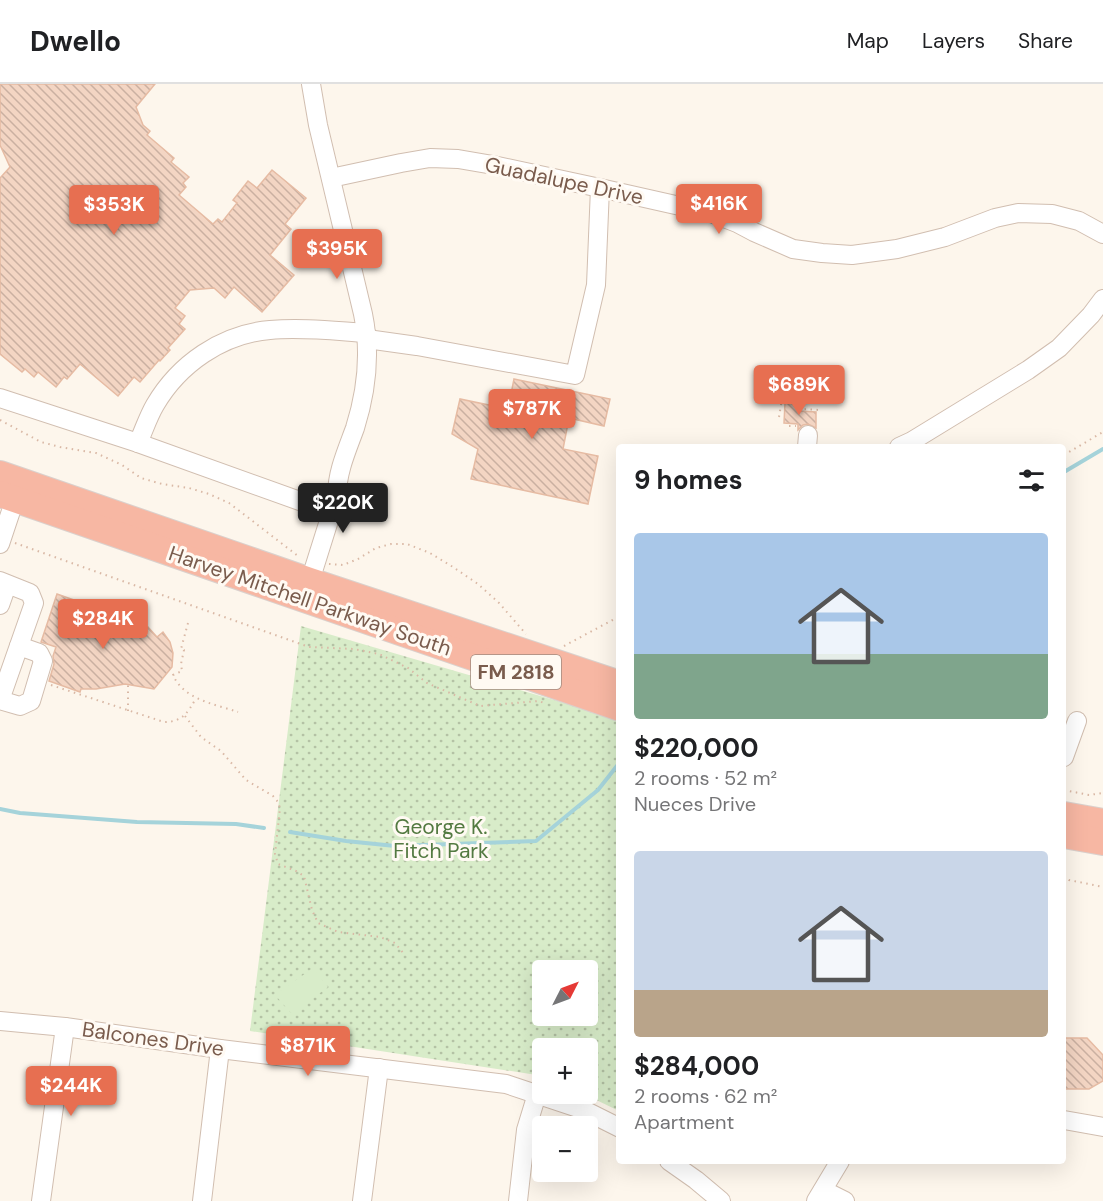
<!DOCTYPE html>
<meta charset="utf-8">
<style>
:root{--surface:#fff;--page:#f2f2f2;--text:#202124;--muted:#757577;--line:#e0e0e0;--accent:#e76f51}
body{margin:0;font-family:"DM Sans",sans-serif;background:var(--page);color:var(--text);height:100vh;display:flex;flex-direction:column;font-size:22px;white-space:nowrap}
*{box-sizing:border-box;margin:0}
p{font-size:20px;color:var(--muted)}
.icon{flex:none;width:33px;height:33px;fill:none;stroke:currentColor;stroke-width:2;stroke-linecap:round;stroke-linejoin:round}
.map{position:relative;flex:1;overflow:hidden}
.sheet{position:absolute;left:616px;top:360px;width:450px;height:720px;display:flex;flex-direction:column;background:var(--surface);border-radius:6px;box-shadow:0 6px 24px #0002}
.sheet>*{flex:none}
.needle{width:39px;rotate:48deg}
.controls{position:absolute;left:532px;top:876px;display:grid;gap:12px}
.controls a{display:grid;place-items:center;width:66px;height:66px;border-radius:6px;background:var(--surface);box-shadow:0 6px 24px #0002;font-size:30px}
.price{position:absolute;translate:-50% -51px;padding:0 14px;border-radius:6px;background:var(--accent);color:#fff;font-size:20px;line-height:39px;filter:drop-shadow(0 2px 3px #0008)}
.price::after{content:'';position:absolute;left:50%;top:36px;width:18px;height:14px;margin-left:-9px;background:inherit;clip-path:polygon(0 0,100% 0,50% 100%)}
.price.on{background:#222;color:#fff}
ul{padding:0;list-style:none}
li{display:grid;align-content:center;gap:12px;height:318px;padding:0 18px}
li span{display:grid;place-items:center;height:186px;border-radius:6px;color:#555}
li>.icon{margin-inline-start:auto}
span .icon{width:108px;height:108px;fill:#fffc;stroke-width:1}
li b{font-size:26px}
h2{display:flex;justify-content:space-between;align-items:center;height:72px;padding:0 18px;font-size:26px}
header{display:flex;align-items:center;gap:36px;box-sizing:border-box;height:84px;padding:0 30px;background:var(--surface);border-bottom:2px solid var(--line)}
header strong{font-size:28px}
nav{display:flex;gap:33px;margin-inline-start:auto;font-size:21px}
.map>svg:first-child{display:block}
.grass{fill:url(#grass-dots);fill-rule:evenodd}
.garden{fill:#d8ecc9}
.lines{fill:none;stroke-linecap:round;stroke-linejoin:round}
.stream{stroke:#a5d3da;stroke-width:4}
.building{fill:url(#building-back-hatch);stroke:#e6bba3;stroke-width:1.5}
.minor-casing{stroke:#d1beb0;stroke-width:20}
.highway-casing{stroke:#dad1cd;stroke-width:28}
.path{stroke:#d9b8a5;stroke-width:2;stroke-dasharray:1.5 4.5;stroke-linecap:butt}
.minor{stroke:#fff;stroke-width:18}
.highway{stroke:#f7b7a3;stroke-width:26}
.labels{text-anchor:middle;dominant-baseline:central;stroke-width:6;stroke-linejoin:round;paint-order:stroke}
.shield{fill:#fffaf3;stroke:#a28b7f;stroke-width:1.5}
.shield-label{font-size:20px;font-weight:bold;fill:#7a5c4d}
.street-label{font-size:21px;fill:#7a5c4d;stroke:#fffaf3}
.park-label{font-size:21px;fill:#537a41;stroke:#fffaf3}
</style>
<header>
<strong>Dwello</strong>
<nav><a>Map</a><a>Layers</a><a>Share</a></nav>
</header>
<div class="map">
<svg width="1103" height="1117" viewBox="0 0 1103 1117">
<defs>
<pattern id="grass-dots" width="8" height="8" patternUnits="userSpaceOnUse" patternTransform="scale(1.5)"><rect width="8" height="8" fill="#d8ecc9"/><path d="M2 2h.1M6 6h.1" fill="none" stroke="#b4c2a5" stroke-width="1.8" stroke-linecap="round"/></pattern>
<pattern id="building-back-hatch" width="6" height="6" patternUnits="userSpaceOnUse" patternTransform="scale(1.5)"><rect width="6" height="6" fill="#f3d5c3"/><path d="M-1 5l2 2M0 0l6 6M5-1l2 2" fill="none" stroke="#cab0a1"/></pattern>
</defs>
<rect width="100%" height="100%" fill="#fdf6ec"/>
<path class="grass" d="M301 542 619 635V1027L584 1010H588V964H543V992L250 947ZM543 886H588V932H543Z"/>
<path class="garden" d="M313 884 328 903 292 930 275 911Z"/>
<g class="lines">
<g class="stream">
<path d="M1064 388 1103 365"/>
<path d="M0 725 20 729 137 738 236 740 264 744"/>
<path d="M290 748 346 757 395 762 536 757 598 706 620 678"/>
</g>
</g>
<g class="building">
<path d="M0 0H155L136 23 143 41 150 47 147 51 174 74 171 78 189 93 183 99 186 103 179 111 213 140 218 135 222 138 237 119 233 116 248 97 257 104 272 86 306 114 285 140 291 145 270 171 294 191 262 228 234 203 225 214 214 204 190 206 175 224 185 232 179 240 185 245 168 264 170 266 160 277 159 276 140 298 134 293 118 312 80 280 67 295 64 293 56 303 38 288 34 293 25 285 22 288 0 270V94L10 83 0 61Z"/>
<path d="M514 295 610 315 604 342 569 334 563 365 598 372 588 420 471 395 478 365 452 350 460 315 508 325Z"/>
<path d="M785 319 798 320 799 327 816 328V344L808 340 803 341 798 346V340L784 339Z"/>
<path d="M57 510 85 520 97 533 103 528 113 539 118 534 127 544 133 538 142 549 148 543 157 553 163 548 170 558 173 569 172 583 154 605 125 600 96 605H81L80 608 49 597 54 580 53 572 56 563 41 558Z"/>
<path d="M1064 954H1087L1103 971V997L1089 1005H1064Z"/>
</g>
<g class="lines">
<defs>
<g id="minor">
<path d="M331 94 401 79 430 74 458 75 493 81 600 104 711 129 737 139 754 148 793 165 822 169 852 171 897 165 945 153 995 134 1018 129 1052 130 1079 137 1103 150"/>
<path d="M367 255 417 262 575 291 596 201 600 104"/>
<path d="M0 314 138 359 322 425"/>
<path d="M138 359C144 346 148 333 155 321 179 280 222 250 270 246 302 243 335 247 366 249"/>
<path d="M807 363 808 351"/>
<path d="M899 363 912 357 1028 286 1059 264 1091 231 1103 215"/>
<path d="M0 460 15 415"/>
<path d="M0 497 30 509 34 519 0 616"/>
<path d="M310 497 337 411C337 388 347 366 355 344 367 306 371 269 363 230L318 41 311 0"/>
<path d="M0 521 7 501"/>
<path d="M0 616 20 622 31 617 43 577 39 569 19 562"/>
<path d="M1064 673 1077 637"/>
<path d="M0 937 65 943 220 965 506 1000 584 1026 620 1044"/>
<path d="M1064 1036 1103 1043"/>
<path d="M669 1077 696 1096 721 1117"/>
<path d="M823 1106 845 1117"/>
<path d="M41 1117 65 943"/>
<path d="M202 1117 220 965"/>
<path d="M362 1117 379 984"/>
<path d="M518 1117 526 1046 537 1010"/>
<path d="M816 1117 840 1077"/>
</g>
<g id="highway">
<path d="M0 390 310 497 620 600"/>
<path d="M0 410 620 624"/>
<path d="M1064 731 1103 738"/>
<path d="M1064 751 1103 758"/>
</g>
</defs>
<use href="#minor" class="minor-casing"/>
<use href="#highway" class="highway-casing"/>
<g class="path">
<path d="M779 333 782 315 801 318V325L819 326V329"/>
<path d="M0 336 41 358 60 363 96 369 122 381 141 394 162 400 189 404 209 410 229 419 237 425 298 472"/>
<path d="M789 342H796"/>
<path d="M1064 371 1103 348"/>
<path d="M15 459 309 563 354 565 379 570 408 584 427 599 480 622 539 617 544 619"/>
<path d="M329 480 343 481 358 475 376 464 391 460H407L430 469 453 483 478 500 499 519 526 550"/>
<path d="M188 539 181 565 184 566 181 580 182 587 173 591C184 616 215 620 238 628"/>
<path d="M564 562 620 532"/>
<path d="M51 601 164 638C182 638 188 629 196 614"/>
<path d="M128 627V600"/>
<path d="M185 632 201 653 221 667 246 696 273 712 278 718 280 724 275 770 278 780 296 787 304 792 312 826 318 839 338 848 380 853 395 859 404 870"/>
<path d="M1064 706 1089 711 1103 709"/>
<path d="M1064 792 1069 796 1103 803"/>
</g>
<use href="#minor" class="minor"/>
<use href="#highway" class="highway"/>
</g>
<g class="labels">
<rect class="shield" x="471" y="571" width="90" height="34" rx="4.5"/>
<g class="shield-label">
<text x="516" y="588">FM 2818</text>
</g>
<g class="street-label">
<text transform="translate(564 97) rotate(12)">Guadalupe Drive</text>
<text transform="translate(310 517) rotate(19)">Harvey Mitchell Parkway South</text>
<text transform="translate(153 955) rotate(8)">Balcones Drive</text>
</g>
<g class="park-label">
<text x="441" y="743">George K.<tspan x="441" dy="24">Fitch Park</tspan></text>
</g>
</g>
</svg>
<div class="controls">
<a><svg class="needle" viewBox="-14 -14 28 28"><path d="M0-13l5 13h-10z" fill="#e53935"/><path d="M0 13l5-13h-10z" fill="#757577"/></svg></a>
<a>+</a>
<a>−</a>
</div>
<b class="price" style="left:719px;top:151px">$416K</b>
<b class="price" style="left:114px;top:152px">$353K</b>
<b class="price" style="left:337px;top:196px">$395K</b>
<b class="price" style="left:799px;top:332px">$689K</b>
<b class="price" style="left:532px;top:356px">$787K</b>
<b class="price on" style="left:343px;top:450px">$220K</b>
<b class="price" style="left:103px;top:566px">$284K</b>
<b class="price" style="left:308px;top:993px">$871K</b>
<b class="price" style="left:71px;top:1033px">$244K</b>
<section class="sheet">
<h2>9 homes<svg class="icon" aria-label="filters" viewBox="0 0 24 24"><path d="M4 7h16M4 17h16"/><circle cx="9" cy="7" r="2"/><circle cx="15" cy="17" r="2"/></svg></h2>
<ul>
<li><span style="background:linear-gradient(#a9c7e8 65%,#7fa58c 0)"><svg class="icon" aria-label="home" viewBox="0 0 24 24"><path d="M3 11l9-7 9 7M6 9v11h12V9"/></svg></span><div><b>$220,000</b><p>2 rooms · 52 m²</p><p>Nueces Drive</p></div></li>
<li><span style="background:linear-gradient(#c9d6e8 75%,#b9a48a 0)"><svg class="icon" aria-label="home" viewBox="0 0 24 24"><path d="M3 11l9-7 9 7M6 9v11h12V9"/></svg></span><div><b>$284,000</b><p>2 rooms · 62 m²</p><p>Apartment</p></div></li>
</ul>
</section>
</div>
